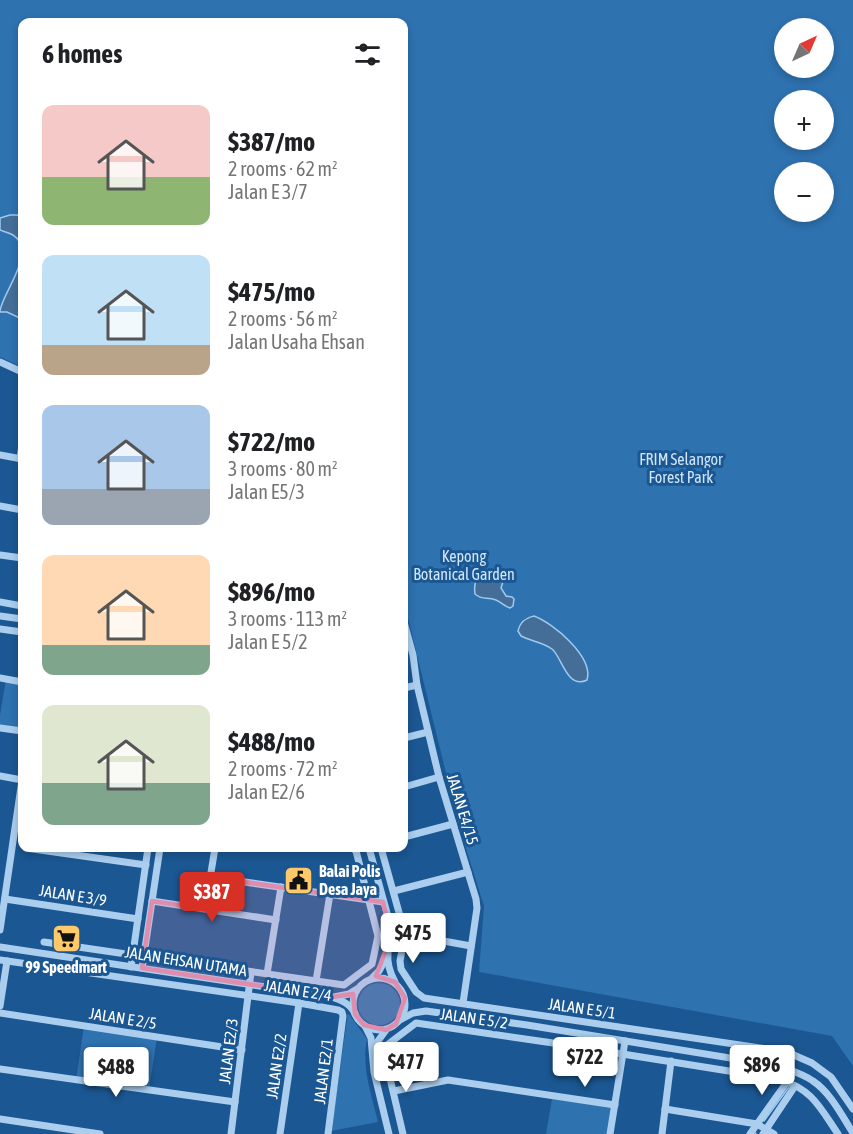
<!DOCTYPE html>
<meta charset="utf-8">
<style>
:root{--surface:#fff;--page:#f6f6f6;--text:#202124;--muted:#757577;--accent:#d93025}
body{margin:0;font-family:"Asap Condensed",sans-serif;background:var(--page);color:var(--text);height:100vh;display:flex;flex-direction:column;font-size:22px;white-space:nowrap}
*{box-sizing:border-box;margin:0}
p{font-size:20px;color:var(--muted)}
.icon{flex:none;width:33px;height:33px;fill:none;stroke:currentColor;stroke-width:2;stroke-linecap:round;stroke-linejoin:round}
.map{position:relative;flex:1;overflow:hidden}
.details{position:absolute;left:18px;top:18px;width:390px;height:834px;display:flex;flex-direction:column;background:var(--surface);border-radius:12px;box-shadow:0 3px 9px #0003}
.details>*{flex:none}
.needle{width:39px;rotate:44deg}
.controls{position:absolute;left:774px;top:18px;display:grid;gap:12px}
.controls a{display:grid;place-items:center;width:60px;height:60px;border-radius:50%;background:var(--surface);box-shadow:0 3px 9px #0003;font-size:30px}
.price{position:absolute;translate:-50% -51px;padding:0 14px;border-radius:6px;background:#fff;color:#222;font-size:20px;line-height:39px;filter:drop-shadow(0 2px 3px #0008)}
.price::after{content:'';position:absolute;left:50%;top:36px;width:18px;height:14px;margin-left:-9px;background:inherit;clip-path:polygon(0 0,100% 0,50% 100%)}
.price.on{background:var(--accent);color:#fff}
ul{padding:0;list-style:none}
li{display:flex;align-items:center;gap:18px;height:150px;padding:0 24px}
li span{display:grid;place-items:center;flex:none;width:168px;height:120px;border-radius:12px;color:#555}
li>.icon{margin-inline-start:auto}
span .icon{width:72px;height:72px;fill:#fffc;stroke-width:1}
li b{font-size:26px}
h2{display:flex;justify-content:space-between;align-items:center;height:72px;padding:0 24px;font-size:26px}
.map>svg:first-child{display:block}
.green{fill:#2e72b0;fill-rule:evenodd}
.water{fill:#446e98;stroke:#9ecaf1;stroke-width:1.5}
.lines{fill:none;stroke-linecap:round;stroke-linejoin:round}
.stream{stroke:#9ecaf1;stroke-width:1.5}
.minor{stroke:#abceef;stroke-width:7}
.marked{fill:#e08cad;fill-opacity:0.2;stroke:#e08cad;stroke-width:4.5;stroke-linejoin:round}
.labels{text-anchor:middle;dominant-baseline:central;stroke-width:6;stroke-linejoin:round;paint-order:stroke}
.park-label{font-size:16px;fill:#d1e7fa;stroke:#1b5792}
.street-label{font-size:16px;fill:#fff;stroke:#1b5792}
.poi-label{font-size:16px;font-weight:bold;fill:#fff;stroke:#1b5792;text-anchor:start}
</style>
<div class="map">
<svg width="853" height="1134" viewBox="0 0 853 1134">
<rect width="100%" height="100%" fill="#1b5792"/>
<g class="green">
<path d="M0 0H853V1066L832 1036 479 972 484 906 459 826 404 602V22H22V367L0 357ZM784 28H824V68H784ZM784 100H824V140H784ZM784 172H824V212H784Z"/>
<path d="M6 679 22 682V731L0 728V715Z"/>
<circle cx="379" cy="1004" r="21"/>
<path d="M348 1013 367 1039C361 1067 372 1096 378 1122L331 1131Z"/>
<path d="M84 1026 157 1037 149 1090 76 1080Z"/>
<path d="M552 1099 613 1107 608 1134H546Z"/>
</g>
<g class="water">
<path d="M10 215H17L22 217V319L7 312H0C0 295 39 252 13 235 10 233 4 232 0 230V218Z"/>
<path d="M492 569 501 572 505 575 501 588 506 596 512 597 514 599 513 606 510 608C504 606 501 602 496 600 487 596 483 601 475 594 473 580 479 573 492 569Z"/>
<path d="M534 616C553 623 594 657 587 680 567 690 562 657 552 649 543 642 530 641 521 636L518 631C520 622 525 618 534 616Z"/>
</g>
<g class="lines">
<g class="stream">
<path d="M764 1121 789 1087"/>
<path d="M755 1134 756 1133"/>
</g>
<g class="minor">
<path d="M0 362 22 372"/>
<path d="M0 455 22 459"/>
<path d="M20 459 22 445"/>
<path d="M0 506 22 510"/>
<path d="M0 555 22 558"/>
<path d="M0 602 22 606"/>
<path d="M0 616 22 619"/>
<path d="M404 622 413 655 417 685 439 777 476 899 477 908 463 1003"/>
<path d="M0 629 22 632"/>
<path d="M0 678 22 682"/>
<path d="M404 688 417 685"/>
<path d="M0 728 22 731"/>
<path d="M404 738 428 732"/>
<path d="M0 776 22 780"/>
<path d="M404 787 439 777"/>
<path d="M404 837 453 824"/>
<path d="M26 848 146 865"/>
<path d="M369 848 390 924C391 934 389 943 388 953 387 963 390 973 395 982"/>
<path d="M381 848 405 934 400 961 401 969 416 992 424 998 787 1052 812 1063 831 1077 853 1109"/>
<path d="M210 877 383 902"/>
<path d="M394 891 468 872"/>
<path d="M5 899 138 919"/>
<path d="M152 901 276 920"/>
<path d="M205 909 215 848"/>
<path d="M0 930 22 780"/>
<path d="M405 934 471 946"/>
<path d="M44 942 133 955"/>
<path d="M0 947 332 997C341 1000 351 1004 355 1014"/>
<path d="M144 956 344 985 372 964 378 936 356 851 352 848"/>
<path d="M0 960 299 1003 338 1010 342 1012 343 1016 328 1134"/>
<path d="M131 967 148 848"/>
<path d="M142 968 160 848"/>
<path d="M267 974 281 887"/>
<circle cx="379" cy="1004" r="26"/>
<path d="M372 978 379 971 387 956"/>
<path d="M316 981 330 894"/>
<path d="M334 997 349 994 357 989"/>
<path d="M0 1006 7 961"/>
<path d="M0 1013 242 1050"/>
<path d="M400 1020 413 1013 426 1011 527 1025 779 1066C790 1070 803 1074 813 1081 831 1093 842 1116 853 1133"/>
<path d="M365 1026 371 1038 374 1072 389 1134"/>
<path d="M374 1049 378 1041 386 1030"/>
<path d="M0 1069 235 1102"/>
<path d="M394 1091 448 1080 615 1105"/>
<path d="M665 1109 757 1124 774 1134"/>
<path d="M0 1119 100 1134"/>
<path d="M231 1134 251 972"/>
<path d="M280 1134 299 1003"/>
<path d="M403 1134 385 1057 387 1045 416 1023 560 1044 779 1079C813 1090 819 1106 838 1134"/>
<path d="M610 1134 625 1041"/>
<path d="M662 1134 671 1061"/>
<path d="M750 1134 787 1082"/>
<path d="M763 1134 795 1086"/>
</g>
</g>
<path class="marked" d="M210 877 383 902 391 936 376 976 395 982 405 998 396 1024 386 1030 364 1025 355 1014 353 994 332 997 142 968 152 901 205 909Z"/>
<defs>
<symbol id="civic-square" viewBox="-11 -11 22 22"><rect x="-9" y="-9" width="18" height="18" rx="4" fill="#ffc868" stroke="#1b5792"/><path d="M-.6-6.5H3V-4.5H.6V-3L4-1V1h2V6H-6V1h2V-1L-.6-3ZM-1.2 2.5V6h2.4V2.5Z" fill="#111"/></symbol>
<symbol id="supermarket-square" viewBox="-11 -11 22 22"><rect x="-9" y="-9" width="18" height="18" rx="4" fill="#ffc868" stroke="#1b5792"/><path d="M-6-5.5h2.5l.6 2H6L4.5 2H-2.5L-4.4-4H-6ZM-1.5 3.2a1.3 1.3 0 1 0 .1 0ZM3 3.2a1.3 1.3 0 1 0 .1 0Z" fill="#111"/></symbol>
</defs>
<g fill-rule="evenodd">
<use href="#civic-square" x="282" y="864" width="33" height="33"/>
<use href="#supermarket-square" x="50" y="922" width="33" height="33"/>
</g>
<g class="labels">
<g class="park-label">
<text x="681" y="459">FRIM Selangor<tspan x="681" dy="18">Forest Park</tspan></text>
<text x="464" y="556">Kepong<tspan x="464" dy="18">Botanical Garden</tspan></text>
</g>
<g class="street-label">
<text transform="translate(463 809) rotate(73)">JALAN E4/15</text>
<text transform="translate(73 895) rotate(9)">JALAN E 3/9</text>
<text transform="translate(186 961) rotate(9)">JALAN EHSAN UTAMA</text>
<text transform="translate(298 990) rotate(9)">JALAN E 2/4</text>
<text transform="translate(582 1008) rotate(8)">JALAN E 5/1</text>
<text transform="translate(123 1018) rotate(9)">JALAN E 2/5</text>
<text transform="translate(474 1018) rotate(8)">JALAN E 5/2</text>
<text transform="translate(228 1051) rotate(-83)">JALAN E2/3</text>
<text transform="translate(276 1066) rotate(-82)">JALAN E2/2</text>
<text transform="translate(323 1071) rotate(-83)">JALAN E2/1</text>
</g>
<g class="poi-label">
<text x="319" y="871">Balai Polis<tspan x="319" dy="18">Desa Jaya</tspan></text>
<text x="66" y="967" text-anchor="middle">99 Speedmart</text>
</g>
</g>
</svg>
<div class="controls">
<a><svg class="needle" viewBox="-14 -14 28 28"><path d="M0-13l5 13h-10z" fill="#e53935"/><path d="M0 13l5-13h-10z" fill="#757577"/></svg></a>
<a>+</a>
<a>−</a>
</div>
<b class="price on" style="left:212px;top:923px">$387</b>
<b class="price" style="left:413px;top:964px">$475</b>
<b class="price" style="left:585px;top:1088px">$722</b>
<b class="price" style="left:406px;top:1093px">$477</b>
<b class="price" style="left:762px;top:1096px">$896</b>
<b class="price" style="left:116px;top:1098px">$488</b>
<section class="details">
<h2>6 homes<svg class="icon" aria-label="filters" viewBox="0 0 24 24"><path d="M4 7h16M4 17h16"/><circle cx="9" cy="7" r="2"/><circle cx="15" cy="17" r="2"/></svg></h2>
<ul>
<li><span style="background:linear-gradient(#f6c9c9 60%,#8fb573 0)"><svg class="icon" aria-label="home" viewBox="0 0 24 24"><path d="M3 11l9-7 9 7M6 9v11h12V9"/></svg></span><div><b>$387/mo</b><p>2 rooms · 62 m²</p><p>Jalan E 3/7</p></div></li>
<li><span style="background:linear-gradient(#bfe0f5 75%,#b9a48a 0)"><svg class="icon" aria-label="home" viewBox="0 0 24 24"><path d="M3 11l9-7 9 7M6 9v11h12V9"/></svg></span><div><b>$475/mo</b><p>2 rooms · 56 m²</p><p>Jalan Usaha Ehsan</p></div></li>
<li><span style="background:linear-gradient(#a9c7e8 70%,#9aa5b1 0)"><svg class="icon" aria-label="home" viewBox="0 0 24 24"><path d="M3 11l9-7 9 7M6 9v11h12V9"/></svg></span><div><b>$722/mo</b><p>3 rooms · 80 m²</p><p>Jalan E5/3</p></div></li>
<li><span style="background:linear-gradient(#ffd9b3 75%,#7fa58c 0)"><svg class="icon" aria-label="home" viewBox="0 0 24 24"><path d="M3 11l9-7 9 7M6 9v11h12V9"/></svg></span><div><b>$896/mo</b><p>3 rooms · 113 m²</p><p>Jalan E 5/2</p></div></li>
<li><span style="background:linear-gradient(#dfe7d0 65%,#7fa58c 0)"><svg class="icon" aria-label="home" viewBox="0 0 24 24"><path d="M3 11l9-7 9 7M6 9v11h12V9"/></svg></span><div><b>$488/mo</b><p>2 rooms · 72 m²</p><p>Jalan E2/6</p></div></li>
</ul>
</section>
</div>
